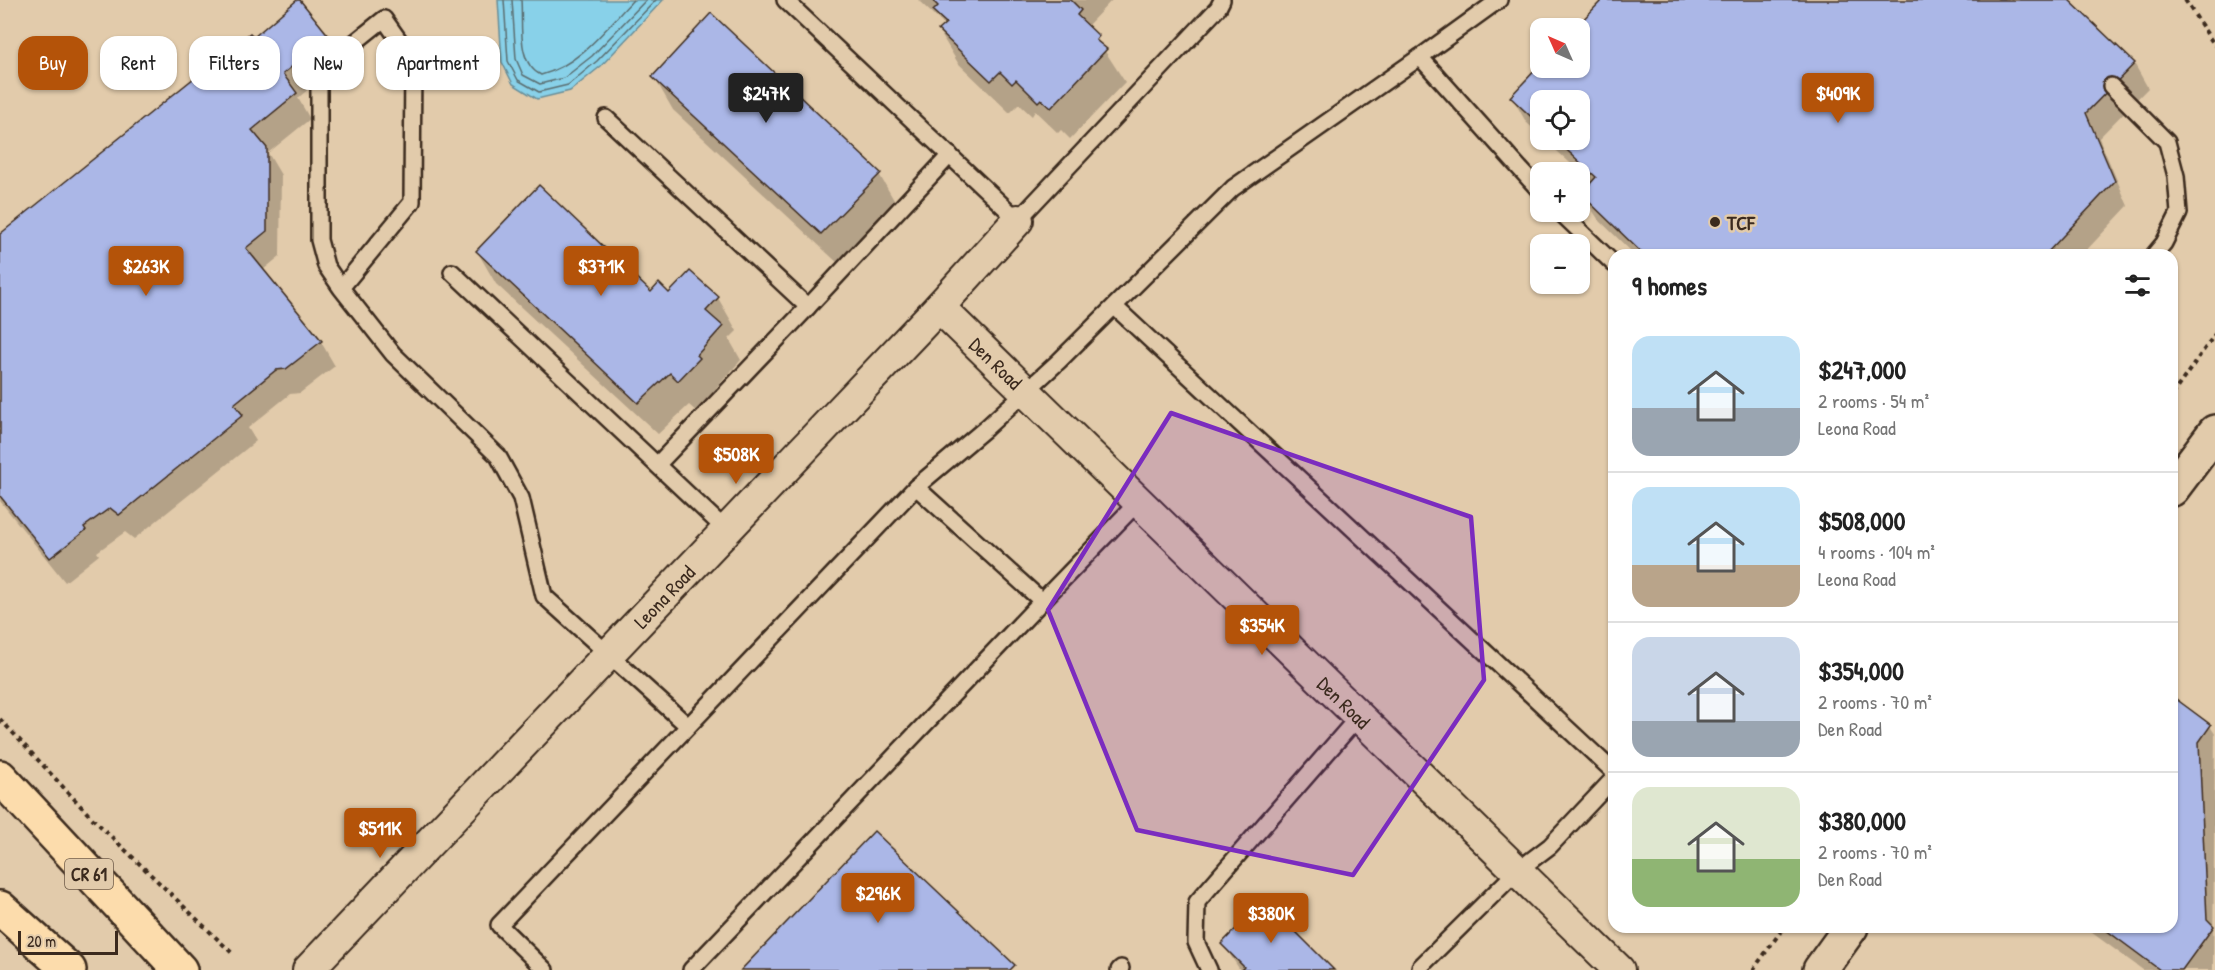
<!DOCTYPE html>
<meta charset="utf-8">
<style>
:root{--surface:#fff;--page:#f2f2f2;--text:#222;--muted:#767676;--line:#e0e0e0;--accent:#b45309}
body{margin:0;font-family:"Patrick Hand",sans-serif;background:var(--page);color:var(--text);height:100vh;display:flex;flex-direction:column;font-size:22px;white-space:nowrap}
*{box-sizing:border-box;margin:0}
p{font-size:20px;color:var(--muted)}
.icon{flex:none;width:33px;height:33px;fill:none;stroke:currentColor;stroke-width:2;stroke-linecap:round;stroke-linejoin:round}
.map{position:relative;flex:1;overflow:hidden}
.details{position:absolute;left:1608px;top:249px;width:570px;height:684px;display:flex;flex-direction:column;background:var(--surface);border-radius:18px;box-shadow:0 2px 4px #0004}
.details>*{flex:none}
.guide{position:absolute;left:18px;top:36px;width:570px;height:54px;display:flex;gap:12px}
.needle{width:39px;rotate:315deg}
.fabs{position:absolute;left:1530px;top:18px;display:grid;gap:12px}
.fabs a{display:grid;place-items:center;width:60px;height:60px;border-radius:12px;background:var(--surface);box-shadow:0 2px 4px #0004;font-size:30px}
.scale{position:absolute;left:18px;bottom:15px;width:100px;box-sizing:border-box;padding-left:6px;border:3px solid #3b2a1e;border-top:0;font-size:16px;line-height:21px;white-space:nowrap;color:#3b2a1e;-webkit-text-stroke:4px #e2cbab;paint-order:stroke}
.price{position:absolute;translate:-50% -51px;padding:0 14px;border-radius:6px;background:var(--accent);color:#fff;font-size:20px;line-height:39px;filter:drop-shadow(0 2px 3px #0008)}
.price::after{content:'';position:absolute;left:50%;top:36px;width:18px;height:14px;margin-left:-9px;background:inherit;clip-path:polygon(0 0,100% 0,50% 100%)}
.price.selected{background:#222;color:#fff}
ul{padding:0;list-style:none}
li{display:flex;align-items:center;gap:18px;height:150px;padding:0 24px}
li+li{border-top:2px solid var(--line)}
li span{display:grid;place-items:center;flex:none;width:168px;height:120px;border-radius:18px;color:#555}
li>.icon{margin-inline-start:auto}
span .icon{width:72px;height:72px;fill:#fffc;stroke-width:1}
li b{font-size:26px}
h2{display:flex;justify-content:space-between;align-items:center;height:72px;padding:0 24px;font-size:26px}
.pill{padding:0 21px;border-radius:18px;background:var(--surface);box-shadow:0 2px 4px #0004;font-size:21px;line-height:54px}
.pill.selected{background:var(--accent);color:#fff}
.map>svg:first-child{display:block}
.water{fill:#88d1e9;stroke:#698e98;stroke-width:1.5}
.shadow{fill:#0003}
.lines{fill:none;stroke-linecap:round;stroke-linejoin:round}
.shore{stroke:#5a6d6f;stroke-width:1.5}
.building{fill:#abb7e7;stroke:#3b2a1e;stroke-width:1.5}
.lane-casing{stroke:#3b2a1e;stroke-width:20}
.street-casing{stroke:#3b2a1e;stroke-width:34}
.secondary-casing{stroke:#3b2a1e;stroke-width:38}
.primary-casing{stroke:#3b2a1e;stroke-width:38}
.path{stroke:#3b2a1e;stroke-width:4;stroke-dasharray:4.5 4.5;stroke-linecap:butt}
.lane{stroke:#e2cbab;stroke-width:15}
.street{stroke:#e2cbab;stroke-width:30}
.secondary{stroke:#e2cbab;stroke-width:33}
.primary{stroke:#fcdcac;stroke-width:33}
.marked{fill:#7b2cbf;fill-opacity:0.2;stroke:#7b2cbf;stroke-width:4.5;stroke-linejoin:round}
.poi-dot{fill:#3b2a1e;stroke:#e2cbab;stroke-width:2}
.labels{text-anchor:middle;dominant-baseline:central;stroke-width:5;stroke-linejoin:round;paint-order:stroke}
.shield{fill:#e2cbab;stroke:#6d5a48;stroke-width:1.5}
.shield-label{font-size:18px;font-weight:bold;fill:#3b2a1e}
.poi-label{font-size:20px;font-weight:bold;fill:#3b2a1e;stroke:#e2cbab;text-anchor:start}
.street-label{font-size:20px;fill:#3b2a1e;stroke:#e2cbab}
</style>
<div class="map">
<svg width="2215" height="970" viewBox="0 0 2215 970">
<rect width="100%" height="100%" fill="#e2cbab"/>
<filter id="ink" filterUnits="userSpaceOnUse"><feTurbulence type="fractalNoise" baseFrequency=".0167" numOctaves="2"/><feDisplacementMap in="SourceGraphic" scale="12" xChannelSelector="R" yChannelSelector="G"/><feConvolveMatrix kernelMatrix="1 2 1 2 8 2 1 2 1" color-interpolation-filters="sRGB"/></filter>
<g filter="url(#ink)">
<path class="water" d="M498 0H663L601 66 570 91 537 99 513 84 502 62Z"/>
<g class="shadow">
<path d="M918 0H1112L1088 25 1125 82 1070 139 1061 130 1058 133 1035 111 1032 116 1019 104 1010 113 958 63 939 31 944 26 942 23Z"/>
<path d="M1604 0H2067L2134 63 2148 88 2099 138 2128 206 2082 255H1635L1598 219 1583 195 1593 184 1545 140H1580V100H1540V135L1526 122 1512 97 1540 67 1580 68V28H1577Z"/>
<path d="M328 37 342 61 298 98 310 119 268 153 281 175 280 256 263 270 321 342 335 366 300 393 290 394 248 428 256 441 134 539 125 532 97 552 99 555 65 582 0 501V236L254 39Z"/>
<path d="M654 77 879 174 898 207 840 265 673 110Z"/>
<path d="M477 251 651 294 669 295 690 273 718 298 737 331 729 339 741 360 716 388 718 392 698 413 689 405 658 434 496 284Z"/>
<path d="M2172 698 2210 726 2215 734 2213 970H2143L2084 927H2172Z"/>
<path d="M1223 944 1331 970H1240Z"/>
</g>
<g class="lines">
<g class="shore">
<path d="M504 0 508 61 518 80 539 92 568 85 597 61 656 0"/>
<path d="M512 0 516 59 523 75 540 84 564 78 592 56 646 0"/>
<path d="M521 0C523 24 516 63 541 75 580 65 606 28 633 0"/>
</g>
</g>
<g class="building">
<path d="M297 0H300L329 36 283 74 297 93 252 130 267 148V231L246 248 322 341 286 369 276 370 234 404 243 415 119 515 110 508 84 527 86 530 50 558 0 496V234L250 33 254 37Z"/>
<path d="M932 0H1071L1081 10 1077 15 1099 36 1096 40 1107 49 1051 108 1041 99 1038 102 1016 80 1012 84 1000 72 991 81 938 30 946 23 933 11 938 6Z"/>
<path d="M1602 0H2069L2135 63 2086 113 2115 181 2045 255H1644L1581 194 1596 177 1556 140H1580V100H1540V125L1510 97 1540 65V68H1580V28H1575Z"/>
<path d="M711 13 881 173 821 234 652 77Z"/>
<path d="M539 185 651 292 659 283 669 293 690 271 719 297 706 311 723 326 697 355 700 358 678 381 670 373 638 403 476 251Z"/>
<path d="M2172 696 2211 725 2199 742 2207 919 2214 926 2182 970H2160L2102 927H2172Z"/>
<path d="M874 831 1015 965 1010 970H741Z"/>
<path d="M1264 900 1334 970H1241L1244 967 1221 944Z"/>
</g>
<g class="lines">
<defs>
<g id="lane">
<path d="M785 0 1018 220 1218 8 1222 0"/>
<path d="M1420 57 1499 0"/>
<path d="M2111 86 2167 142 2176 176 2179 213 2164 243 2154 255"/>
<path d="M606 118 808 307 658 464"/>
<path d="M1560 212 1614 264"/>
<path d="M452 272 726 530"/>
<path d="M341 288 326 266 319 240V71L384 19 413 60 412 202 341 288 393 354 498 456 521 498 544 596 688 726"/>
<path d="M808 307 950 155"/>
<path d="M1115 307 1614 772"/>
<path d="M1042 601 1138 502"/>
<path d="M1420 967 1517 871 1550 846 1614 778"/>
<path d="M545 970 499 925 916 487 986 428 1059 361 1233 188 1420 57 1540 191"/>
<path d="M691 970 1042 601 916 487"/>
<path d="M1119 970 1121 968"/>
<path d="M1209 970 1196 942 1197 902 1359 716"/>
</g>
<g id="street">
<path id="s1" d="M939 307 1619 970"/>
<path id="s2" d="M308 970 939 307 1018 220"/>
</g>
<g id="secondary">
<path d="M2172 489 2215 432"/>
<path d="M1820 970 1851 927"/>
</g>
<g id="primary">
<path d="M0 777 180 970"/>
<path d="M0 908 69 970"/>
</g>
</defs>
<use href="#lane" class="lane-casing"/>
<use href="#street" class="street-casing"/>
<use href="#secondary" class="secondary-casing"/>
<use href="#primary" class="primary-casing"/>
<g class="path">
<path d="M2185 0 2215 46"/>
<path d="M2172 395 2215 334"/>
<path d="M0 719 90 816 234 955"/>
<path d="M1753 970 1784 927"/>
</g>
<use href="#lane" class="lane"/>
<use href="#street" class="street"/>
<use href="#secondary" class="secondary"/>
<use href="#primary" class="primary"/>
</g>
</g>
<path class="marked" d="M1171 413 1471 517 1484 680 1353 875 1137 830 1048 610Z"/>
<circle class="poi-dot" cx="1715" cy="222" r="6"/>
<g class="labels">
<rect class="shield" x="65" y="859" width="48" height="30" rx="4.5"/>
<g class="shield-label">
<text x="89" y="874">CR 61</text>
</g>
<g class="poi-label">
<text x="1727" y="222">TCF</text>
</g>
<g class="street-label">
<text stroke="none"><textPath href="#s1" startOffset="80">Den Road</textPath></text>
<text stroke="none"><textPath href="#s2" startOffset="516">Leona Road</textPath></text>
<text stroke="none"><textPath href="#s1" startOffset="566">Den Road</textPath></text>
</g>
</g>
</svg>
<div class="fabs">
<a><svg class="needle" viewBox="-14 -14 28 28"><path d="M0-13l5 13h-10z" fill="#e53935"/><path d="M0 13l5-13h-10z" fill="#767676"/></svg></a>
<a><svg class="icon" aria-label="locate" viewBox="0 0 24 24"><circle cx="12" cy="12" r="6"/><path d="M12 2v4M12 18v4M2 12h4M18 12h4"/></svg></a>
<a>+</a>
<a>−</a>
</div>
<div class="scale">20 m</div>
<b class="price selected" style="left:766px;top:124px">$247K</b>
<b class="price" style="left:1838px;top:124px">$409K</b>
<b class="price" style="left:146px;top:297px">$263K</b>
<b class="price" style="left:601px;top:297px">$371K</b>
<b class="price" style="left:736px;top:485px">$508K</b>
<b class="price" style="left:1262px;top:656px">$354K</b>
<b class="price" style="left:380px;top:859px">$511K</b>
<b class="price" style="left:878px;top:924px">$296K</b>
<b class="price" style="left:1271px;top:944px">$380K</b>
<div class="guide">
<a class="pill selected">Buy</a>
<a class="pill">Rent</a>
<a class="pill">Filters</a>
<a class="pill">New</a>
<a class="pill">Apartment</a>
</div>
<section class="details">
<h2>9 homes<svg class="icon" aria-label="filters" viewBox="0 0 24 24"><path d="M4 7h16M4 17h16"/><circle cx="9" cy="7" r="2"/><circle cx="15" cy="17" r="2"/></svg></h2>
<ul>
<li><span style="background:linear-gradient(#bfe0f5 60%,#9aa5b1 0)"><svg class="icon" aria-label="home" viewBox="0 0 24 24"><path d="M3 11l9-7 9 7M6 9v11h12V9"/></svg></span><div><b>$247,000</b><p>2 rooms · 54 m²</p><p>Leona Road</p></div></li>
<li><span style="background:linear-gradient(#bfe0f5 65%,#b9a48a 0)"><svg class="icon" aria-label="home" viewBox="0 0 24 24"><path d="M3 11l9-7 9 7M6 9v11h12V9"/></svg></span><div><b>$508,000</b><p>4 rooms · 104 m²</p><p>Leona Road</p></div></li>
<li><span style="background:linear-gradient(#c9d6e8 70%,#9aa5b1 0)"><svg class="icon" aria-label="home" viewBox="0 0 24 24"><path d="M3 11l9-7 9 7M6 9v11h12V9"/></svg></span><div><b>$354,000</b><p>2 rooms · 70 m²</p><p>Den Road</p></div></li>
<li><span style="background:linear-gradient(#dfe7d0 60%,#8fb573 0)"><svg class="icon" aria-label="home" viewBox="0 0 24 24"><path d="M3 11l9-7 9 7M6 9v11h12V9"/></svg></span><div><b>$380,000</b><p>2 rooms · 70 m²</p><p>Den Road</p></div></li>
</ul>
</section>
</div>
